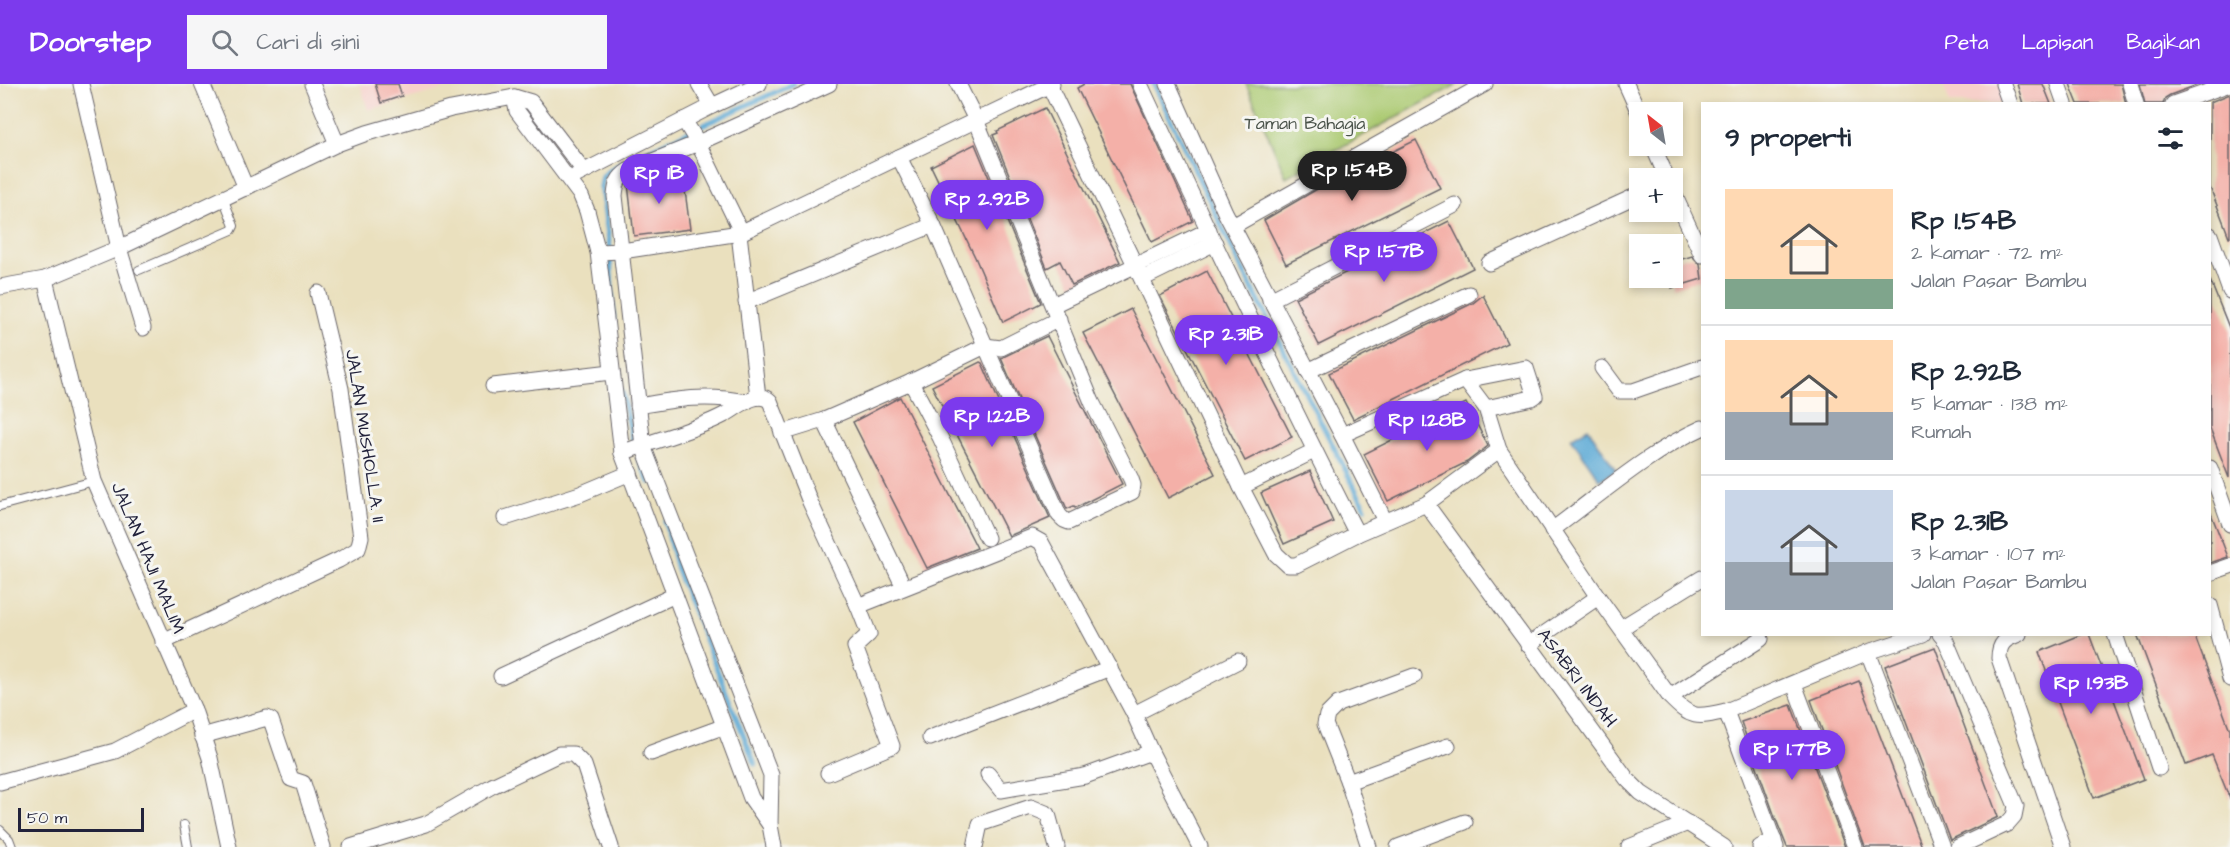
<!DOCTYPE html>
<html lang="id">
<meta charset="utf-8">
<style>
:root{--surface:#fff;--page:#f6f6f7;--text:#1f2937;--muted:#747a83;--line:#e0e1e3;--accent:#7c3aed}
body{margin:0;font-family:"Architects Daughter",sans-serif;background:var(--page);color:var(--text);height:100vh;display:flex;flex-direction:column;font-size:22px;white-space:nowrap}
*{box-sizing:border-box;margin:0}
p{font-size:20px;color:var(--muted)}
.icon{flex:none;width:33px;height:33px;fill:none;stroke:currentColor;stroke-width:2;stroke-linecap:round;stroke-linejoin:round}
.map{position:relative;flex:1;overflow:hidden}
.panel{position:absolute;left:1701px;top:18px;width:510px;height:534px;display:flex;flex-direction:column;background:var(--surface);border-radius:0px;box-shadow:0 3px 9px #0003}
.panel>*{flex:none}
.needle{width:39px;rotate:329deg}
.controls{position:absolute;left:1629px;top:18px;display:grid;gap:12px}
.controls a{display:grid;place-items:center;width:54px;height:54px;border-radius:0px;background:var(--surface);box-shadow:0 3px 9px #0003;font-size:30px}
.scale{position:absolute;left:18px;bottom:15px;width:126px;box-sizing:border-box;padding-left:6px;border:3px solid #22223b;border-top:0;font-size:16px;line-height:21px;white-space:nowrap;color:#22223b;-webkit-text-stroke:4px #f6f6f2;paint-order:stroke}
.price{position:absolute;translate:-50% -51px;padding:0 14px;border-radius:21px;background:var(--accent);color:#fff;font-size:20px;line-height:39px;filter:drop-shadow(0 2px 3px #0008)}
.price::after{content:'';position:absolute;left:50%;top:36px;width:18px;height:14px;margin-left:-9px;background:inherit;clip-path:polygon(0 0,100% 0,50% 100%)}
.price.on{background:#222;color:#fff}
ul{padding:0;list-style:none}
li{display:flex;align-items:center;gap:18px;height:150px;padding:0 24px}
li+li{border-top:2px solid var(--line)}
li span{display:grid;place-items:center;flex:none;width:168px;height:120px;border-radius:0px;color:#555}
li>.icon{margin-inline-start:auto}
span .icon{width:72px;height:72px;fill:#fffc;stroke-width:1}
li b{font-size:26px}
h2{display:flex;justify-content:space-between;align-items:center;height:72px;padding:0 24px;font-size:26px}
header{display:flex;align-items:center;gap:36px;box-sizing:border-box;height:84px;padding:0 30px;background:var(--accent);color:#fff}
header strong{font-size:28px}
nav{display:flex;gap:33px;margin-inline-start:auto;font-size:21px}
.search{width:420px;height:54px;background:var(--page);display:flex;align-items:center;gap:15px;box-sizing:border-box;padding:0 21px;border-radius:0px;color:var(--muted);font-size:22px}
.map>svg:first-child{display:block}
.built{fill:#f7d0ca}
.green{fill:#aac970;stroke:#667656;stroke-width:1.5}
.water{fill:#5daad6;stroke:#406688;stroke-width:1.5}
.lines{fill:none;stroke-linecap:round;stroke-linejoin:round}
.stream{stroke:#5daad6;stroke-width:5}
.building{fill:#f4b0a8}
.service-casing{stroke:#686469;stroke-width:10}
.minor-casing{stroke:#686469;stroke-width:17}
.service{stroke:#fff;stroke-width:8}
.minor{stroke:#fff;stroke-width:15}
.labels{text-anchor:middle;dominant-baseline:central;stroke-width:6;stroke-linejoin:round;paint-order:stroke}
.park-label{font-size:18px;fill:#4b544b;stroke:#f6f6f2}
.street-label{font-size:18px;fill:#22223b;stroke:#f6f6f2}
</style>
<header>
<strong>Doorstep</strong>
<div class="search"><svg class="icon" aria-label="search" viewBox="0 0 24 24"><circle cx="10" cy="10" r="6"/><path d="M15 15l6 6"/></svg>Cari di sini</div>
<nav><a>Peta</a><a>Lapisan</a><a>Bagikan</a></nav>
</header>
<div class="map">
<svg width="2230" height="763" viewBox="0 0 2230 763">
<rect width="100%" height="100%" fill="#f6f6f2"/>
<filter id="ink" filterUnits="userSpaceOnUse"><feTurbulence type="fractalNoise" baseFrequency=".0167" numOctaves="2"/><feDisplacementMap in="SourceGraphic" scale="12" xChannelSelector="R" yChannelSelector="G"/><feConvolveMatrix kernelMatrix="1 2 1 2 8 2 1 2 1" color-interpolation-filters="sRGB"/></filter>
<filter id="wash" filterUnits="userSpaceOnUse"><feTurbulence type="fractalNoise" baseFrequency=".008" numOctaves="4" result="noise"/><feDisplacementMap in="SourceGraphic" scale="24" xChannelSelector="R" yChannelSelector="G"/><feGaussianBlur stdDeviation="1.35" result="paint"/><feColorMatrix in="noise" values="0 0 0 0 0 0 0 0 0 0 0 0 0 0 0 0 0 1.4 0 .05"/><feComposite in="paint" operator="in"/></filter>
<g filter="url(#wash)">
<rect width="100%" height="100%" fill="#eae0be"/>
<g class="built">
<path d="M360 0H462L368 26Z"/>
<path d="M1943 0H2006L2013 19H1950Z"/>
</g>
<path class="green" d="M1246 0H1458L1286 93Z"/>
<path class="water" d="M1588 344 1616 386 1600 396 1571 354Z"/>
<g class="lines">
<g class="stream">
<path d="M1154 0 1241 183 1365 424"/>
<path d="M610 163 601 103 603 93 609 86 653 64 793 0"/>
<path d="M610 172 614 245"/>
<path d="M622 308 633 356"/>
<path d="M639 375 649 398"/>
<path d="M665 437 677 486 755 680"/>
</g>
</g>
<g id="blocks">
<g class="building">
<path d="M375 0H398L402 12 381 19Z"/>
<path d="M1084 0H1130L1193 137 1152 158 1077 4Z"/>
<path d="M2017 0H2043L2051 20H2023Z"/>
<path d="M2070 0H2121L2126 20H2078Z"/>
<path d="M2140 0H2200L2170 11 2165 14 2163 20H2145Z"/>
<path d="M2230 10V153H2229L2210 103V18Z"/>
<path d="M1045 24 1120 178 1072 201 1060 177 1047 184 993 51 998 49 997 47Z"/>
<path d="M1416 56 1440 104 1286 180 1264 136 1319 104Z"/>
<path d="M975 60 1041 219 1003 238 975 173 931 82Z"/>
<path d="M683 91 690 145 634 152 628 100 630 97Z"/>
<path d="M1449 137 1473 184 1319 261 1295 214Z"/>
<path d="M1692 172 1700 180 1702 195 1672 204V178Z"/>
<path d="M1207 187 1292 353 1245 377 1160 212Z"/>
<path d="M2210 196 2230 246 2229 394 2210 344Z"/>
<path d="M1483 211 1507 259 1353 335 1329 289 1473 219Z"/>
<path d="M1131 225 1215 390 1168 414 1083 249Z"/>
<path d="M1047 252 1122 400 1075 424 1074 422 1067 425 1001 274Z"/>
<path d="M980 278 982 279 1050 434 1009 452 932 302Z"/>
<path d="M900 313 977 464 927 484 853 338Z"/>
<path d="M1466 319 1488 362 1467 378 1388 417 1364 370Z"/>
<path d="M1310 387 1333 438 1284 460 1261 409Z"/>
<path d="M2210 427 2228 473 2210 479Z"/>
<path d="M2083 550H2089L2144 695 2094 714 2039 568Z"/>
<path d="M2137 550H2194L2230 646V715L2212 671 2186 681Z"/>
<path d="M1935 563 1998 733 1950 756 1885 582Z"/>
<path d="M1859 597 1895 691 1922 763H1865L1811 616Z"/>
<path d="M1791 621 1845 763H1787L1775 733 1741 638Z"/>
</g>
</g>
</g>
<g filter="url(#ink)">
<use href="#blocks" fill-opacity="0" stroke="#686469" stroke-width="1.5"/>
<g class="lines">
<defs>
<g id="service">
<path d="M139 186 232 146 234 142 224 116"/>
<path d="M0 422 94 397"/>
<path d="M184 741 188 763"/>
<path d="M0 746 9 755 12 763"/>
</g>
<g id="minor">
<path d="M81 0 119 164 143 244"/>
<path d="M202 0 246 104"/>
<path d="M312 0 337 60"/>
<path d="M699 0 712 22"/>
<path d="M1140 0C1210 151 1281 302 1357 450"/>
<path d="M1168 0 1225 128 1342 351 1385 437"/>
<path d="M1626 0 1640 31"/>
<path d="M2003 0 2010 20"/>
<path d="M2058 0 2065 20"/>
<path d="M2130 0 2136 20"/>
<path d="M1049 1 1241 403 1276 470 1288 481H1296L1357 450 1426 420 1499 366"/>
<path d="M514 13 517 27 581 112 587 127 598 168 622 369 751 714 770 741"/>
<path d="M2173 20 2230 0"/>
<path d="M684 36 698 59 738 141 758 313"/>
<path d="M1653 62 1667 94"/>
<path d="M899 73 933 141 1059 431 1064 436 1069 438 1132 408 1133 401 1131 395 1092 318 976 36 958 0"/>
<path d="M577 91 712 22 759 0"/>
<path d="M1672 106 1702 171"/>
<path d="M1233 142 1485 0"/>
<path d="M2210 151 2230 207"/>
<path d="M598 168 622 167 740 149 1052 0"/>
<path d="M1489 179 1640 110"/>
<path d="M45 195 94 397 194 626 210 674 229 763"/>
<path d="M1142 195 1215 159"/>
<path d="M0 203 45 195 119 164 337 60 367 49 451 25 514 13 531 18 584 87"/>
<path d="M1270 216 1455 121"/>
<path d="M746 218 933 141"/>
<path d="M1053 221 1209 146"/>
<path d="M1602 284 1619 307H1633L1702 283"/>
<path d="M1308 287 1469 210"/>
<path d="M1465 296 1526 284 1535 312 1532 314 1486 324"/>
<path d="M911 298 940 353 987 454"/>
<path d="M493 302 611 288"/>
<path d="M638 322C677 315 707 310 746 318"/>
<path d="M824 336 900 495"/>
<path d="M782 349 824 336 911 298 985 262 1001 264 1059 235"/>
<path d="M1342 351 1465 296 1486 324 1499 366 1598 513 1670 613C1691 635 1697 634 1726 627"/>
<path d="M622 369C656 355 692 348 724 331 737 324 757 305 770 317L810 418 858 522 1032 453 1041 458 1134 630 1151 668 1200 763"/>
<path d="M2210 384 2230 440"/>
<path d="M1241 403 1314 367"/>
<path d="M1426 420 1627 695 1641 709 1724 763"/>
<path d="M505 434 580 410 630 389"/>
<path d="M1552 446C1600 411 1648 368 1702 344"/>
<path d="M2210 489 2230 482"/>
<path d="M2210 521 2230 595"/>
<path d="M1621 544 1702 494"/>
<path d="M1940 550 1946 557 2016 722 2014 732 2007 740 1958 763"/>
<path d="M2019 550C2005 555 1999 559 1999 574L2063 763"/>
<path d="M2115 550 2159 684"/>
<path d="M163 558 339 476 358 465 361 453 341 305 318 209"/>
<path d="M1528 561 1598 513"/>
<path d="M1868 568 1942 763"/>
<path d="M501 592 675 511"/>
<path d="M1794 600 1855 763"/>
<path d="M1670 613 1761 555"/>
<path d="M1134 630 1238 577"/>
<path d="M202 652 267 634 271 636 291 695 303 699 323 763"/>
<path d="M930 654 1110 584"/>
<path d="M651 669 725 642"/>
<path d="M828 689 892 662 855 563 869 550 858 522"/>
<path d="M988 690 1001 706 1085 692 1151 668"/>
<path d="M0 698 115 667 194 626"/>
<path d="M1348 698 1448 662"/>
<path d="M351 763 426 740 492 702 559 670H573L584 681 611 763"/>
<path d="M774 763 770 741 771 691 643 362 615 112C616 99 618 94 628 87L698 59 829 0"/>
<path d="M975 763 980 740 1031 723 1048 730 1057 763"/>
<path d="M1369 763 1348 698 1325 640 1327 631 1338 620 1414 592"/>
<path d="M1398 763 1465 738"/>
<path d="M1629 763 1688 739"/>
<path d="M1760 763 1774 756"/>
<path d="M1776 763 1726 627 1868 568 1923 550"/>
</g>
</defs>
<use href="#service" class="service-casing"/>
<use href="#minor" class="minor-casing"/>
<use href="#service" class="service"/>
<use href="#minor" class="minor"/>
</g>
</g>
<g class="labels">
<g class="park-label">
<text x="1305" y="39">Taman Bahagia</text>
</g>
<g class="street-label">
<text transform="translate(365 352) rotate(81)">JALAN MUSHOLLA. II</text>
<text transform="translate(148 474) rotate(67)">JALAN HAJI MALIM</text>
<text transform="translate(1577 594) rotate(53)">ASABRI INDAH</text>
</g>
</g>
</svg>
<div class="controls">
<a><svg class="needle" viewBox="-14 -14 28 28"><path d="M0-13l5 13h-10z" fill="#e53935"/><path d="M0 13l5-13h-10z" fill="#747a83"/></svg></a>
<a>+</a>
<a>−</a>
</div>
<div class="scale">50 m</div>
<b class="price on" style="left:1352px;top:118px">Rp 1.54B</b>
<b class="price" style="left:659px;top:121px">Rp 1B</b>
<b class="price" style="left:987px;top:147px">Rp 2.92B</b>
<b class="price" style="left:1384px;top:199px">Rp 1.57B</b>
<b class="price" style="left:1226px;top:282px">Rp 2.31B</b>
<b class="price" style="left:992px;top:364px">Rp 1.22B</b>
<b class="price" style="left:1427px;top:368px">Rp 1.28B</b>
<b class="price" style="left:2091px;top:631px">Rp 1.93B</b>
<b class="price" style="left:1792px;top:697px">Rp 1.77B</b>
<section class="panel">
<h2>9 properti<svg class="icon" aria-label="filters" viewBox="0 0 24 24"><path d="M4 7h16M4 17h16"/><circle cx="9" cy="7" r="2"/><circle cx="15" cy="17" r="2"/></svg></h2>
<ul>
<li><span style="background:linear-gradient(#ffd9b3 75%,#7fa58c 0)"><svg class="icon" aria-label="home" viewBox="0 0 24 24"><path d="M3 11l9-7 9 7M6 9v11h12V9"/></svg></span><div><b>Rp 1.54B</b><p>2 kamar · 72 m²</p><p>Jalan Pasar Bambu</p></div></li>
<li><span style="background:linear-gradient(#ffd9b3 60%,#9aa5b1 0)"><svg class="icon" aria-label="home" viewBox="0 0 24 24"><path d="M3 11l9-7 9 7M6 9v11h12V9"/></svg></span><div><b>Rp 2.92B</b><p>5 kamar · 138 m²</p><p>Rumah</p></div></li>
<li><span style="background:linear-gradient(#c9d6e8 60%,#9aa5b1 0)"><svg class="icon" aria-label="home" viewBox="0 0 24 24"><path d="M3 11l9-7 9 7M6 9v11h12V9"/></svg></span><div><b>Rp 2.31B</b><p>3 kamar · 107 m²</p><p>Jalan Pasar Bambu</p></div></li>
</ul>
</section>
</div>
